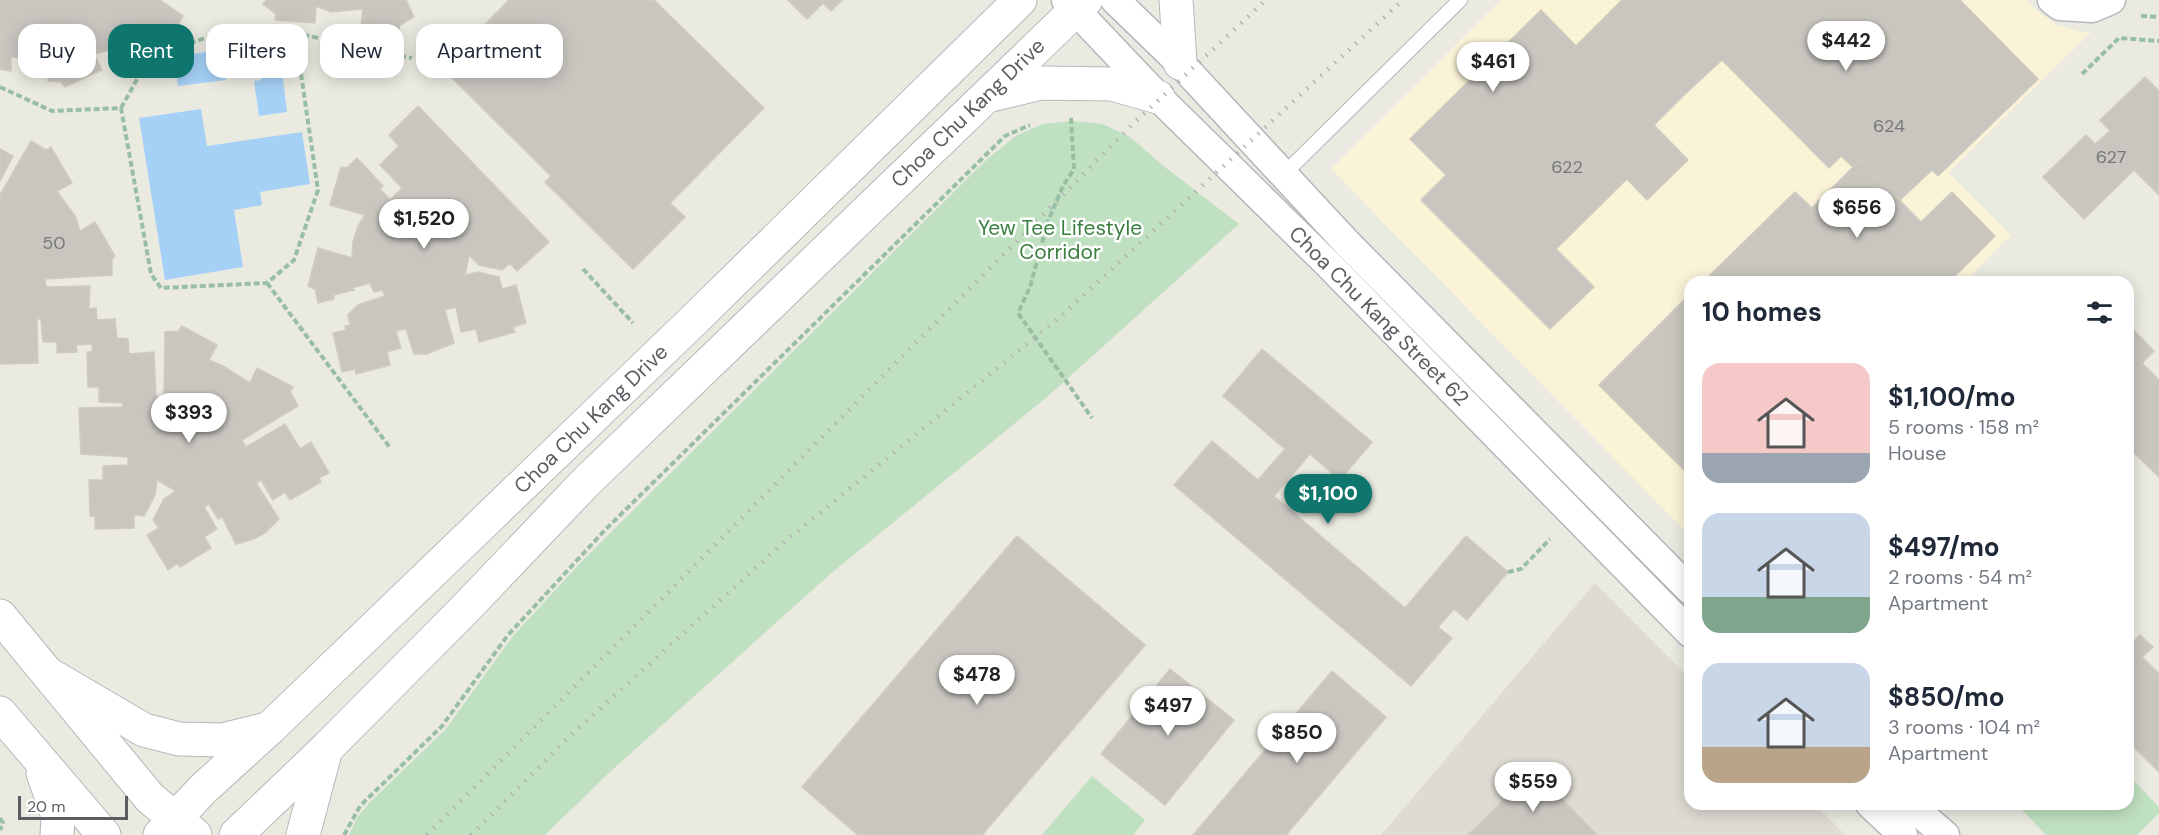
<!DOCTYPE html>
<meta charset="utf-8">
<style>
:root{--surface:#fff;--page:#f2f2f3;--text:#1f2937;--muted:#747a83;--accent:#0f766e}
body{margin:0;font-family:"DM Sans",sans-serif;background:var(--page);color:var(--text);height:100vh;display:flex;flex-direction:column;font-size:22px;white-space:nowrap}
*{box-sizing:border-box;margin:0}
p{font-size:20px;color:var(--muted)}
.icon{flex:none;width:33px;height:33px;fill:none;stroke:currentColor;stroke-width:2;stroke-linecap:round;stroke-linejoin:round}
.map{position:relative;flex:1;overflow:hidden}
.panel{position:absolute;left:1684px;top:276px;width:450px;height:534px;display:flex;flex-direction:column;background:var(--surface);border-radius:18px;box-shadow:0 3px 15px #0003}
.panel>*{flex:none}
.guide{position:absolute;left:18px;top:24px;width:570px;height:54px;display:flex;gap:12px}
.scale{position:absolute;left:18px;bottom:15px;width:110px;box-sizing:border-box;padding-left:6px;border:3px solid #5a5d61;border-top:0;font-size:16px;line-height:21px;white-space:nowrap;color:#5a5d61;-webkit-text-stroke:4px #fff;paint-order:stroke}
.price{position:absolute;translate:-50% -51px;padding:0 14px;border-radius:21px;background:#fff;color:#222;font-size:20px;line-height:39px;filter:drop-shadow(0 2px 3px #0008)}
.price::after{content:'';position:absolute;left:50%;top:36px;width:18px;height:14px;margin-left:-9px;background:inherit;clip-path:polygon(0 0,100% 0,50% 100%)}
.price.current{background:var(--accent);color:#fff}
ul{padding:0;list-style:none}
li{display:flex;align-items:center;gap:18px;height:150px;padding:0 18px}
li span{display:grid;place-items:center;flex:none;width:168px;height:120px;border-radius:18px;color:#555}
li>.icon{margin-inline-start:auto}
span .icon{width:72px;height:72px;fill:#fffc;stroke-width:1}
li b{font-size:26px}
h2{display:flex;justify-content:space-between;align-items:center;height:72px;padding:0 18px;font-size:26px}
.pill{padding:0 21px;border-radius:18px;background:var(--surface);box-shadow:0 3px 15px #0003;font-size:21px;line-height:54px}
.pill.current{background:var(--accent);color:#fff}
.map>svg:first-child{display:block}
.commercial{fill:#faf3d8}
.education{fill:#dedbd3}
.green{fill:#c0e1c1}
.water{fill:#a6d1f7}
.building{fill:#c9c6c0;stroke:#cfcbc0;stroke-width:1.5}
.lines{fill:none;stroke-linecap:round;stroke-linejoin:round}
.service-casing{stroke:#b4b7bb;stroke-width:16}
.minor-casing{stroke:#b4b7bb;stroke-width:31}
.tertiary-casing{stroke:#b4b7bb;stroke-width:35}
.secondary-casing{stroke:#b5b8bd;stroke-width:35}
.path{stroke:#98bfa4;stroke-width:4;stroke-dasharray:6 3;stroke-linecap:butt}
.service{stroke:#fff;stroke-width:14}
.minor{stroke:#fff;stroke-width:28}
.tertiary{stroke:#fff;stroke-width:33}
.secondary{stroke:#fff;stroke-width:33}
.rail{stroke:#b2b3b3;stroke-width:4.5;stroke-dasharray:1.5 8;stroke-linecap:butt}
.labels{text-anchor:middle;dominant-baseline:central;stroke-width:5;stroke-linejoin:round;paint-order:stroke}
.number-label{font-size:18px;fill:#767779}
.street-label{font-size:21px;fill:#5a5d61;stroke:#fff}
.park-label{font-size:21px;fill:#3b7f41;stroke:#fff}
</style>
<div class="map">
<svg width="2159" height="835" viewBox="0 0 2159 835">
<rect width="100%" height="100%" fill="#ebeae1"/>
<path class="commercial" d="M1501 0H2026L2037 11 2057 25 2081 32H2091L1948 173 2011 235 1965 282H1690V536L1331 169Z"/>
<path class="education" d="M1595 583 1690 679V804H1815L1845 835H1381Z"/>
<g class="green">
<path d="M1073 121 1103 124 1130 137 1166 168 1239 224 1047 397 829 575 611 771 545 835H349L357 818 369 803 445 730 513 636 582 561 987 159 1017 135 1043 124Z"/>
<path d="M1092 776 1145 820 1133 835H1042Z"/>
<path d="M2129 776 2159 807V813L2137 835H2046L2016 804H2128Z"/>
</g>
<g class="water">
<path d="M278 39 287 112 259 116 254 81 261 80 258 65 244 66 241 44Z"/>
<path d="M222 50 226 80 178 86 174 56Z"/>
<path d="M201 109 207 146 302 132 310 184 260 192 262 205 234 210 243 267 165 280 139 118Z"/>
</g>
<g class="building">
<path d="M0 0H160L183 16 176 29 179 33 143 52 133 35 109 50 94 54 102 70 65 87 61 82 48 81 52 42 41 41 38 58 11 57V71L0 69Z"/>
<path d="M266 0H406L414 17 400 25 399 30 361 26 363 9 331 12 316 6 315 23 275 20 276 14 263 4Z"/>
<path d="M509 0H654L764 108 670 203 685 217 633 269 545 182 551 176 442 68Z"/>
<path d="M788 0H842L831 11 823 3 807 19Z"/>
<path d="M1622 0H1960L2038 79 1938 176 1932 170 1900 200 1860 160 1853 167 1841 156 1829 168 1722 60 1684 95 1606 16Z"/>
<path d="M1541 10 1576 46 1446 175 1410 139Z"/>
<path d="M1606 16 1684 95 1654 125 1688 160 1647 200 1627 179 1556 249 1594 287 1550 329 1421 200Z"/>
<path d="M2145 77 2159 91V195L2134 170 2084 219 2043 177 2086 135 2095 144 2110 131 2100 120Z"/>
<path d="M418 106 549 242 517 271 510 263 502 270 479 265 469 255 465 275 478 272 499 277 502 289 516 285 526 323 513 327 515 332 479 342 476 329 461 332 456 307 445 310 454 343 427 354H414L406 329 396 331 401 348 387 352 390 365 356 374 355 369 342 372 333 333 346 330 345 326 350 325 348 315 358 305 385 296 382 290 374 292 370 283 352 288 354 290 334 295V299L318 303 315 289 308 286 318 248 352 258 353 242 358 226 365 215 330 205 341 167 347 168 357 158 383 186 380 189 390 200 402 188 380 165 399 146 389 135Z"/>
<path d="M31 141 46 150 51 147 72 183 57 191 75 216 80 231 95 222 115 256 112 259V275L45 279 46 287 90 286 89 309 96 308 97 320 115 319 92 344 76 345 77 352 57 353V342H43L41 319H37L38 363 0 364V195Z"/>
<path d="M0 149 13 156 0 181Z"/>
<path d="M1860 160 1921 222 1952 192 1995 236 1949 282H1703L1795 192 1812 208Z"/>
<path d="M1690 294V476L1599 385Z"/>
<path d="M115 319 117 338 128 339 129 354 154 352 156 397H164L165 332 179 331 182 326 217 345 209 360 223 366 250 383 257 368 293 387 290 391 298 406 242 440 246 447 285 424 300 449 311 442 329 473 319 478 321 482 290 500 285 492 273 500 261 480 256 483 279 519 265 533 254 539 236 544 222 517 218 519 209 504 204 507 217 529 204 537 211 548 180 567 178 563 168 570 147 535 159 528 153 520 164 499 176 491 157 480 155 495 144 516 134 515V528L95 529V516H90L89 480H103V466L128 465V457L81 454 79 408 122 407 123 403 99 402V387H88L87 352H92V344Z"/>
<path d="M2128 324 2154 351 2142 363 2159 380V477L2128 447Z"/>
<path d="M1262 349 1372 442 1340 480 1310 454 1274 496 1405 608 1466 536 1508 572 1467 620 1454 609 1438 627 1452 638 1411 686 1174 485 1212 441 1258 480 1285 449 1223 396Z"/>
<path d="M1017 536 1145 645 982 835H858L802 787Z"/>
<path d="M2140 635 2153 647 2142 657 2159 674V772L2128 741V643L2130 645Z"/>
<path d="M1170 669 1234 720 1165 805 1101 754Z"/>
<path d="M1332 671 1386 717 1286 835H1193Z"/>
<path d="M1534 770 1597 835H1468Z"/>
</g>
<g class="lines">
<defs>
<path id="service" d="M1283 175 1460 0"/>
<g id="minor">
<path d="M1066 0 1158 97 1327 263 1690 633"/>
<path d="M1115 0 1180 63 1347 243 1690 590"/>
<path d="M2052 0 2060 6 2092 8 2111 0"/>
<path d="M1870 804 1903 835"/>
<path d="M1909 804 1945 835"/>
</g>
<g id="tertiary">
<path d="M0 616 150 798 195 835"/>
<path d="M0 713 104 835"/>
<path d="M43 773 58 816 57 835"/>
</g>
<g id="secondary">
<path d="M1176 0 1180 63"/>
<path d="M987 96 1041 83 1112 84 1158 97"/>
<path d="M52 676 144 730 179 739 222 740 267 729"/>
<path d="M160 835 203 789 270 728 697 317 1020 0"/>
<path d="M236 835 326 749 464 610 586 482 1086 0"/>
<path d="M303 835 326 749"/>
</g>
</defs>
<use href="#service" class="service-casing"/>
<use href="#minor" class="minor-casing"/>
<use href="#tertiary" class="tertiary-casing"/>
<use href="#secondary" class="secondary-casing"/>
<g class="path">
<path d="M2141 16 2159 17"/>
<path d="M2082 74 2119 38 2159 41"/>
<path d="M0 87 52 111 121 108 151 274 161 288 267 283 294 260 318 190 295 33"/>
<path d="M121 108 145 65 187 44 242 26 295 33 412 58"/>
<path d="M1071 118 1074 169 1063 186 1048 221 1030 287 1018 313 1092 418"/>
<path d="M583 269 633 323"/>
<path d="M267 283 391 449"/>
<path d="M1508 572 1521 569 1550 539"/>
<path d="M0 818 3 823 0 830"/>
<path d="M344 835 360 806 442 726 508 635 605 530 1005 136 1030 125"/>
</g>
<use href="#service" class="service"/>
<use href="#minor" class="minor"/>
<use href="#tertiary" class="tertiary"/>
<use href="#secondary" class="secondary"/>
<g class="rail">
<path d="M427 835 1135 122 1266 0"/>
<path d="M471 835 573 733 789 538 1059 318 1403 0"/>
</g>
</g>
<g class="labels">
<g class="number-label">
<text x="1889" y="126">624</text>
<text x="2111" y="157">627</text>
<text x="1567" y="167">622</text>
<text x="54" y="243">50</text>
</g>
<g class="street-label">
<text transform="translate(968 113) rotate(-44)">Choa Chu Kang Drive</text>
<text transform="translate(1379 316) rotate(45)">Choa Chu Kang Street 62</text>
<text transform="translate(591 419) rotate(-44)">Choa Chu Kang Drive</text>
</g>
<g class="park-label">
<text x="1060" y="228">Yew Tee Lifestyle<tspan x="1060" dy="24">Corridor</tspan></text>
</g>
</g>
</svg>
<div class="scale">20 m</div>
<b class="price" style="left:1846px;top:72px">$442</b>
<b class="price" style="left:1493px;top:93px">$461</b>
<b class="price" style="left:1857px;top:239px">$656</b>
<b class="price" style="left:424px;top:250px">$1,520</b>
<b class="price" style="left:189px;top:444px">$393</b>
<b class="price current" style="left:1328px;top:525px">$1,100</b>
<b class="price" style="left:977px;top:706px">$478</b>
<b class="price" style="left:1168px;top:737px">$497</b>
<b class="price" style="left:1297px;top:764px">$850</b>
<b class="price" style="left:1533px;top:813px">$559</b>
<div class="guide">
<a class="pill">Buy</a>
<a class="pill current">Rent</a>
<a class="pill">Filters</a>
<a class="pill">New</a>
<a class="pill">Apartment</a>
</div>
<section class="panel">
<h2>10 homes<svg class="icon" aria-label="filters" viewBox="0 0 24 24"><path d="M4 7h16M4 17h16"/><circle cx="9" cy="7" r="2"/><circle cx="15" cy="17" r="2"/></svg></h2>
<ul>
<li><span style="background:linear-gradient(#f6c9c9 75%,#9aa5b1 0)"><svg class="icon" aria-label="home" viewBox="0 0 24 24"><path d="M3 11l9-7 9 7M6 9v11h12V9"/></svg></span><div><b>$1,100/mo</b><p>5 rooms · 158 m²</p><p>House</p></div></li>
<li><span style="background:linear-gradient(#c9d6e8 70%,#7fa58c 0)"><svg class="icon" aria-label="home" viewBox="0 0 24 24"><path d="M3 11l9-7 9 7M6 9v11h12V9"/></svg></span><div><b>$497/mo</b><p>2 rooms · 54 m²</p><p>Apartment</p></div></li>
<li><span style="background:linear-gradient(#c9d6e8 70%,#b9a48a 0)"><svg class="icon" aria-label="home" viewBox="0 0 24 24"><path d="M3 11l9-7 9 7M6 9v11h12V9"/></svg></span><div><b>$850/mo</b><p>3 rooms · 104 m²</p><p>Apartment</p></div></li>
</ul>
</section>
</div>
